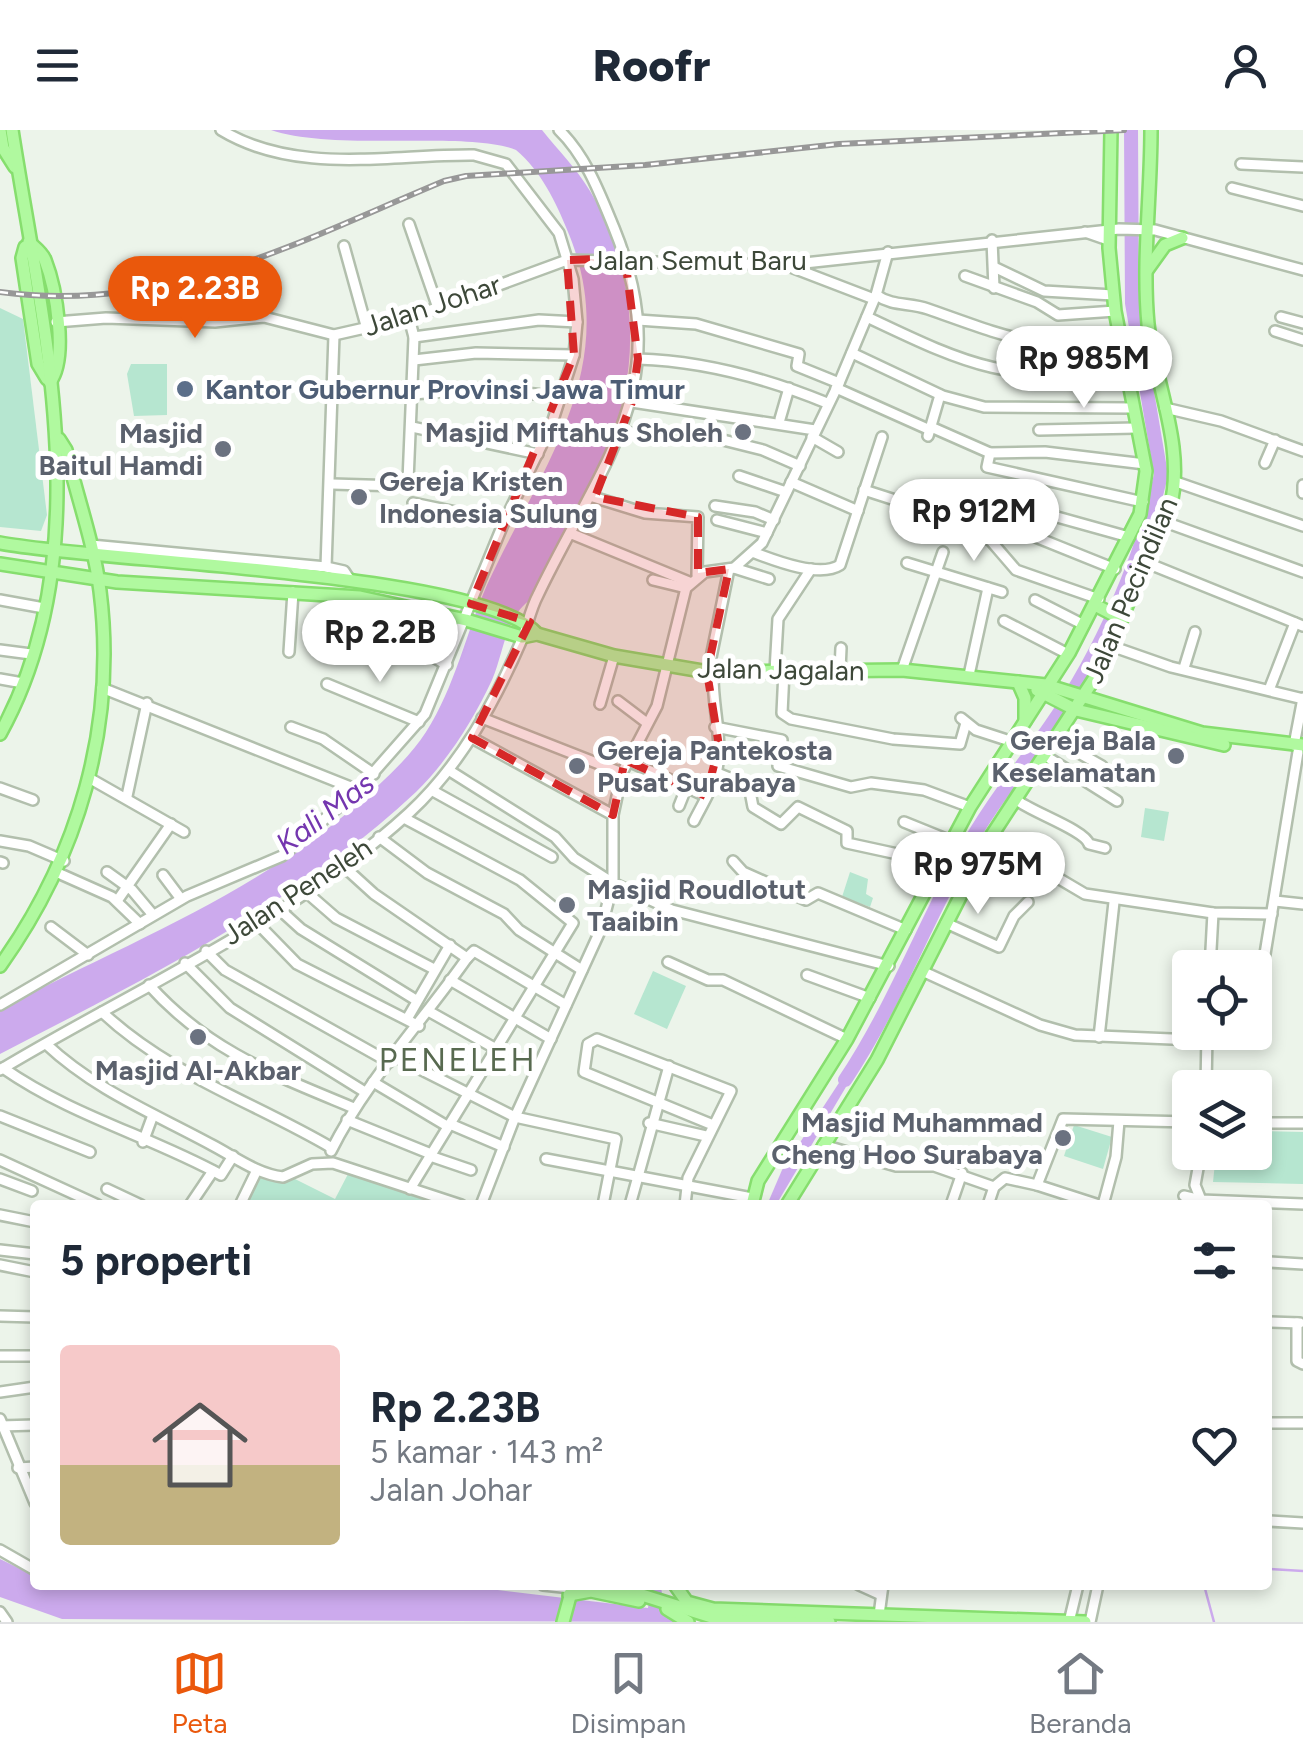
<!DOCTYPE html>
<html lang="id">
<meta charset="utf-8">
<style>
:root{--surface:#fff;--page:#f6f6f7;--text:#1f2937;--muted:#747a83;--line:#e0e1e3;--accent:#ea580c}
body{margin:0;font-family:Figtree,sans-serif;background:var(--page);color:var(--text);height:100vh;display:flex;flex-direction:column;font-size:38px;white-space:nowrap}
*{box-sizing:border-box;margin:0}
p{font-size:32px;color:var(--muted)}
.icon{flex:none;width:55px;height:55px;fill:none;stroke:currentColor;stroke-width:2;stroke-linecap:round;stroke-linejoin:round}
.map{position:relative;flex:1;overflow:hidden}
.details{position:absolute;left:30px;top:1070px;width:1242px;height:390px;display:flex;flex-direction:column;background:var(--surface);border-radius:10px;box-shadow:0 5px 15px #0003}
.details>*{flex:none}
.fabs{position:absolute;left:1172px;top:820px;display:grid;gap:20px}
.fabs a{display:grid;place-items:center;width:100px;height:100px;border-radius:10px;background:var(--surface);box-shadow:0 5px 15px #0003;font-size:50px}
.price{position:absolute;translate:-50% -85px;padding:0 22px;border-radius:35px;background:#fff;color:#222;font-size:32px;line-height:65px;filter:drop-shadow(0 2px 5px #0008)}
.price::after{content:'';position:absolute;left:50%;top:60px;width:30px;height:22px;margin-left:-15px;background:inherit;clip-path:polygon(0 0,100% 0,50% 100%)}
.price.on{background:var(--accent);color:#fff}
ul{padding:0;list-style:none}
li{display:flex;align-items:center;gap:30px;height:250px;padding:0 30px}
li+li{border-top:2px solid var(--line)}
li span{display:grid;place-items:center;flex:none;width:280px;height:200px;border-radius:10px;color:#555}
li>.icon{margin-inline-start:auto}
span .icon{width:120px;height:120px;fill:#fffc;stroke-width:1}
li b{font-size:42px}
h2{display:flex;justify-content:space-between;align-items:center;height:120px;padding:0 30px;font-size:42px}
header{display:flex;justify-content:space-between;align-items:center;height:130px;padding:0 30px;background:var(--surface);font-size:45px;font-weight:800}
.dock{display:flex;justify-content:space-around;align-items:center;height:140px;border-top:2px solid var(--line);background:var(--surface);font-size:28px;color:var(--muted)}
.dock a{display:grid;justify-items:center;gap:5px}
.dock .on{color:var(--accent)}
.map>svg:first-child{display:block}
.green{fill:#b6e6d0}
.water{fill:#ccaaed}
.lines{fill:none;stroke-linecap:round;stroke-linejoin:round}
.stream{stroke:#ccaaed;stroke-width:2.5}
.river{stroke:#ccaaed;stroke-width:14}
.minor-casing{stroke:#b2bfad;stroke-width:14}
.major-casing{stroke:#86de6e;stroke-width:16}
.minor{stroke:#fff;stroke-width:9}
.major{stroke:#b0f99f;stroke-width:11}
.rail-casing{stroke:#989898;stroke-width:6}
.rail{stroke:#fff;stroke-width:2.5;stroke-dasharray:8;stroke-linecap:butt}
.marked{fill:#d62828;fill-opacity:0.2;stroke:#d62828;stroke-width:8;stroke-dasharray:20 12;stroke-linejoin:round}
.service-dot{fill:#5c6f8a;stroke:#fff;stroke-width:4}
.worship-dot{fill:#6b7280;stroke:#fff;stroke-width:4}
.labels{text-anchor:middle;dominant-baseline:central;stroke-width:10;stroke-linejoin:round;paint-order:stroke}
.street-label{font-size:28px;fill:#3d4839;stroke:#fff}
.service-label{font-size:28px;font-weight:bold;fill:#4e5e75;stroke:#fff;text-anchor:start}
.worship-label{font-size:28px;font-weight:bold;fill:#5b616d;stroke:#fff;text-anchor:end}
.water-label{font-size:30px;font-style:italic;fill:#7436af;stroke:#fff}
.quarter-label{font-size:32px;letter-spacing:2.5px;fill:#586a50;stroke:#fff}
</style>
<header><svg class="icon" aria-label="menu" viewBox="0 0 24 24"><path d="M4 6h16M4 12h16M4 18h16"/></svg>Roofr<svg class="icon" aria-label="person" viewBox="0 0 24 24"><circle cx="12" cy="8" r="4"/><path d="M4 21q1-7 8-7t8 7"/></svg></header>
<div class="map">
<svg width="1303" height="1492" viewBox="0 0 1303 1492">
<rect width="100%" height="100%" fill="#ecf4ea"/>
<g class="green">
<path d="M0 178 23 189 47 385 41 401 0 397Z"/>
<path d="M131 234H167V285L134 286 127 244Z"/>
<path d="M1145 678 1169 682 1164 711 1141 707Z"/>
<path d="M850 742 868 749 866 764 873 768 870 777 842 767Z"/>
<path d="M653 841 686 856 667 899 634 884Z"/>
<path d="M1074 995 1112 1007 1103 1039 1064 1026Z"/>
<path d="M1255 1001 1303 1002V1054L1213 1052 1216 1023 1255 1022Z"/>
<path d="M258 1044 295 1049 335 1069 348 1044 439 1075H247Z"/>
</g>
<g class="water">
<path d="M271 0H542C558 20 577 39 590 61 636 138 644 237 606 319 583 370 553 418 530 470 505 488 504 522 492 550 474 589 447 632 416 662 297 774 143 850 0 924V879C119 817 250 766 353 678 379 655 408 630 426 602 455 557 466 503 487 455 541 337 624 237 568 102 556 72 541 41 516 20 468 0 335 22 271 0Z"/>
<path d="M850 936 856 940 776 1075H767L782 1040Z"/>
<path d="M0 1429 35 1446V1455L174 1460 457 1455 648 1478 651 1455H661L664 1483 675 1492 62 1489 0 1467Z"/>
</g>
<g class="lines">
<g class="stream">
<path d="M1268 1439 1303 1441"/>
<path d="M1204 1455 1214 1492"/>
</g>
<path class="river" d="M845 950C893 878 923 797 965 721 989 676 1022 637 1051 595 1101 523 1141 431 1161 345L1132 173 1131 0"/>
<defs>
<g id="minor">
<path d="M1241 34 1303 37"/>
<path d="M1232 58 1303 76"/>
<path d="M409 94 438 178"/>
<path d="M1085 102 1108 110"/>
<path d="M992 110 994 158"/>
<path d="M344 116 367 199"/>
<path d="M788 136 874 169"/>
<path d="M994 137 1044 161 1113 165"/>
<path d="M965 146 1037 172 1058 185 1115 181"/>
<path d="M876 165C894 177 909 172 928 179 1005 206 1035 221 1120 213"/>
<path d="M867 187C966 234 1012 257 1125 236"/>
<path d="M1281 187 1303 193"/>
<path d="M638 190 696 194 799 224 797 236 839 253"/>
<path d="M56 192 106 188 215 192 264 187 334 205 409 188 567 130 786 135 1119 99 1155 100 1303 140"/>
<path d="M1275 201 1303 210"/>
<path d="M414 207 539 190 577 192"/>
<path d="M852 223 943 266 984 277 1132 278"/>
<path d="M638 229C704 231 766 248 827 273"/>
<path d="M414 230 476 223 574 225"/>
<path d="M836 258 930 300"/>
<path d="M414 264 479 258 562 267"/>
<path d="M632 272 815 300"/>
<path d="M1165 278 1221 291 1303 321"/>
<path d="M780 289 789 258"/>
<path d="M412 297 538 324"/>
<path d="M931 297 990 323 987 337 1143 372"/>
<path d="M1039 300 1136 298"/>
<path d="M622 301 666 310"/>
<path d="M928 306 940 265"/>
<path d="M812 307 838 322"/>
<path d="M723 310 763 320 800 336"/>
<path d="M990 323 1045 322 1145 334"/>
<path d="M1265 333 1275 310"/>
<path d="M739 346 786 362"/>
<path d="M791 352 858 381"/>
<path d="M1176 352 1303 396"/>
<path d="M332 354 399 356 408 351 414 207 409 188"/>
<path d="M1303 355V363"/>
<path d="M864 360 948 387 991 411 1016 440 1099 469"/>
<path d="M978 365 1129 407"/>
<path d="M593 367 645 383 698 387 697 445"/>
<path d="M413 373 504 392"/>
<path d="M715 376 755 382 774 390"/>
<path d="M717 390 767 403"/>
<path d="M1165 392 1303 442"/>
<path d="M1013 398 1115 439"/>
<path d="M572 404 689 452"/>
<path d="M91 415 326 437 344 441 350 450"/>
<path d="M755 423C776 431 820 448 840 435L882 307"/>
<path d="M907 433 1002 462"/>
<path d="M1147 433 1303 496"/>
<path d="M326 437 334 205"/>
<path d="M734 438 769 449"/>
<path d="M653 450 686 458"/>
<path d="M0 470 44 478"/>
<path d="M1035 470 1084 495"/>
<path d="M1004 491 1068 524"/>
<path d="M397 506 447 535"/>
<path d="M1111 516 1171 537 1303 569"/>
<path d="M0 520 31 524"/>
<path d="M289 522 293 462"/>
<path d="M1184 538 1195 502"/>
<path d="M840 540 841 518"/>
<path d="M902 540 943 422"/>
<path d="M775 541 778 489 811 439"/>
<path d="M784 541 782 583 791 589 893 609 960 614 966 593"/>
<path d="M708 542 729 439"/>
<path d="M969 545 988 458"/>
<path d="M0 549 23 553"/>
<path d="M327 554 419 592"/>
<path d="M102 558 358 660"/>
<path d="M1269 560 1295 493"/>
<path d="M618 571 647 593"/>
<path d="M600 574 614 526"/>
<path d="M482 588 622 643"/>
<path d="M961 588 976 600 1013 612"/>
<path d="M291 597 323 609 374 644"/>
<path d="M715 597 782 610"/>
<path d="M472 608 613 685"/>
<path d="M1056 610 1102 636"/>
<path d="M1294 615 1303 568"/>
<path d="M1044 625 1117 671"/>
<path d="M626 630 706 666"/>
<path d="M778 636 851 657 871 653 924 660 970 677"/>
<path d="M450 641 555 707 574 728 613 753 672 780 889 836"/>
<path d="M717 643 749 656 753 677 781 694 798 677 847 701V713L939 733"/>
<path d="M89 648 184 702"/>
<path d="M0 658 33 670"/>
<path d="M433 661 552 727"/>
<path d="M127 666 147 573"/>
<path d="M1015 669C1031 682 1085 700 1089 714L1105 718"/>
<path d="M679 676 687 656"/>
<path d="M404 688 520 750 573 793 410 1059"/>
<path d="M694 691C702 675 714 656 717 639 723 609 712 574 713 542"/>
<path d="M904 692 951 711"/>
<path d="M379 707 427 743 504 784 519 800 582 840"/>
<path d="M990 708 1085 764 1213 783 1272 784"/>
<path d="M0 711 29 716 64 731"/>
<path d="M733 731 743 742 806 770 818 763 906 800"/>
<path d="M0 732 3 733"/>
<path d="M341 734 374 764 467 828"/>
<path d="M107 742 132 760 153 785"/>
<path d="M58 743 112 767 140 794"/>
<path d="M163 745 181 769"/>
<path d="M305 761 336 788 434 839"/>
<path d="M117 771 171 694"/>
<path d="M1275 771 1303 774"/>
<path d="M279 779 301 799 416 870"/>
<path d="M257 793 297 834 419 896"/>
<path d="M946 793 999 817 1014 786 1028 772"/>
<path d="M51 797 88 825"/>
<path d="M206 821 225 840 389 932"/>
<path d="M467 828 474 821 566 875"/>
<path d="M668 832 708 850H723L847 909"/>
<path d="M185 833 230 878 365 962"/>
<path d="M1210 838 1213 783"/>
<path d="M922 841 1040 895 1075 905 1244 912 1251 902"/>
<path d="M807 845 870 868"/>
<path d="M450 850 551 909"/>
<path d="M149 855C208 921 275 945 354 978"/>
<path d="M0 875 187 766 282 726 358 660 425 584 504 392 551 296 574 225 577 192 573 149 559 103 506 34 474 25C390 24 297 46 221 0"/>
<path d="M102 882C169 945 254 972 332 1018"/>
<path d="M430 882 498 920"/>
<path d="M1255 885 1298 622"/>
<path d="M407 889 450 815"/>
<path d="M1099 907 1114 772"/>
<path d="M46 914C95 960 153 983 212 1015 235 1027 257 1044 283 1047L312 1034 333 1033 461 1075"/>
<path d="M394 926 515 987 616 1009 603 1075"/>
<path d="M3 938C72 986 150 1006 221 1045L233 1026"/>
<path d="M0 940C136 858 290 792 409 683 461 635 495 572 523 507 528 493 531 478 538 465 602 331 678 255 614 98 600 64 586 26 559 0"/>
<path d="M373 952 447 996"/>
<path d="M1206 958 1207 902"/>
<path d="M0 986 90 1022"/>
<path d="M347 990 431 1024"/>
<path d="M649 993 706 1006"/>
<path d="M1255 993H1303"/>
<path d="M450 994 504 1017"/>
<path d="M143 1012 153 985"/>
<path d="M823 1015 896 1036H934L994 1057"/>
<path d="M331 1021C366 951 422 892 467 828"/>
<path d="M430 1026 471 1040"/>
<path d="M546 1029 752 1068"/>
<path d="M0 1030 98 1075"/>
<path d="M0 1049 32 1061"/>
<path d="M1037 1055 1099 1075"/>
<path d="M107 1059 141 1075"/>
<path d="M1184 1066 1201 1070 1303 1074"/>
<path d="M1201 1070 1195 1055 1201 1022"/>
<path d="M190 1075 213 1041"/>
<path d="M240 1075 257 1040"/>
<path d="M481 1075 515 987 601 799 613 753V685L622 643 657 576 686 458 705 442 734 438 762 413 839 253 876 165 888 122"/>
<path d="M630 1075 669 936"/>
<path d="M685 1075 688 1048 731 961 597 909 588 914 584 942 713 995"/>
<path d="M951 1075 962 1043"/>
<path d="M988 1075 994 1057 1005 1048 1037 1055 1063 989 1190 992"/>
<path d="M1103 1075 1116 1027 1119 991"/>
<path d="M0 1085 35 1092"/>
<path d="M0 1120 35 1124"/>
<path d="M1268 1132 1303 1134"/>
<path d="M0 1135 35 1142"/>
<path d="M0 1186 35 1187"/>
<path d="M1268 1192 1300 1193"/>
<path d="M1297 1193V1231L1303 1234"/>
<path d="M0 1226H35"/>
<path d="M0 1262 35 1257"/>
<path d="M0 1289 35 1373"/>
<path d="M1268 1293H1303"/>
<path d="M0 1296 35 1295"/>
<path d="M18 1338 35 1337"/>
<path d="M1268 1391 1303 1393"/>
<path d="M0 1420 35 1440"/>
<path d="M543 1455 571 1458"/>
<path d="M859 1455 881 1465"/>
<path d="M0 1482 7 1492"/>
<path d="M879 1485 883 1455"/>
<path d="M1069 1492 1078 1455"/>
<path d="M1090 1492 1098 1455"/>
</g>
<g id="major">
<path d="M0 0 3 18 15 37"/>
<path d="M29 112C34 117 42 122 45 130 56 158 68 228 50 252"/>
<path d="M25 117 22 128 38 234 47 249"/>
<path d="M1147 140 1165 115 1182 108"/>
<path d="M0 413C98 432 487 443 537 504"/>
<path d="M0 434 117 452 360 467 466 490 522 507 537 504 614 526 708 542 902 540 1046 555 1202 603 1303 615"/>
<path d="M1095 475 1122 489"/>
<path d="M1018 552 1025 568V591"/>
<path d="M1037 560 1076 580 1224 615"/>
<path d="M0 604C102 420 42 195 12 0"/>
<path d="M999 632 1026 650"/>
<path d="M0 836C78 727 117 596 100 461 94 413 77 367 66 320L59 309"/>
<path d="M752 1075 758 1051 847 909 970 677 1069 523 1140 384 1146 341 1115 181 1109 118 1111 0"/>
<path d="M787 1075 877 930 990 708 1096 546 1170 378C1186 318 1155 254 1148 194 1142 130 1151 65 1151 0"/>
<path d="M610 1455 718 1489 829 1492"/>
<path d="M675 1455 687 1472 713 1479 1085 1492"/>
<path d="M569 1465 591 1461 639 1471"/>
<path d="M667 1479 688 1492"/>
<path d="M563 1492 573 1455"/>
</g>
</defs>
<use href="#minor" class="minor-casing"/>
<use href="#major" class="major-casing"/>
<use href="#minor" class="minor"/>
<use href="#major" class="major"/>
<defs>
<path id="rail" d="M0 162C168 184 295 113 444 51L466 46 645 35 839 14 1124 0"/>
</defs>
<use href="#rail" class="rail-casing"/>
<use href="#rail" class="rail"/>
</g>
<path class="marked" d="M625 128 638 229 632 272 595 367 698 387V443L729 439 707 542 719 616 706 666 625 630 613 685 472 608 530 492 471 474 574 225 567 130Z"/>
<circle class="service-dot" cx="185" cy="259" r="10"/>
<g class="worship-dot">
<circle cx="743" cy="302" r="10"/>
<circle cx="223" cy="319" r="10"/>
<circle cx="359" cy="367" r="10"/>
<circle cx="1176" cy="626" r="10"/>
<circle cx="577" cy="636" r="10"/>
<circle cx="567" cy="775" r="10"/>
<circle cx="198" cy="907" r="10"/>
<circle cx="1063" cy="1008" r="10"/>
</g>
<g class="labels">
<g class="street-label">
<text x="698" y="130">Jalan Semut Baru</text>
<text transform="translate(432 175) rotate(-18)">Jalan Johar</text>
<text transform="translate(1130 460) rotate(-67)">Jalan Pecindilan</text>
<text transform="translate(781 539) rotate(1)">Jalan Jagalan</text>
<text transform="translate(297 761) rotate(-33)">Jalan Peneleh</text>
</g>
<g class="service-label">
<text x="205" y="259">Kantor Gubernur Provinsi Jawa Timur</text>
</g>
<g class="worship-label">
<text x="723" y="302">Masjid Miftahus Sholeh</text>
<text x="203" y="303">Masjid<tspan x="203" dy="32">Baitul Hamdi</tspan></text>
<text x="379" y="351" text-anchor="start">Gereja Kristen<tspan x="379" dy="32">Indonesia Sulung</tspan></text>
<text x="1156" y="610">Gereja Bala<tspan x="1156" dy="32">Keselamatan</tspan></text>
<text x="597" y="620" text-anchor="start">Gereja Pantekosta<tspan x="597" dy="32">Pusat Surabaya</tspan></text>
<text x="587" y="759" text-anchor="start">Masjid Roudlotut<tspan x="587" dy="32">Taaibin</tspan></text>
<text x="198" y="940" text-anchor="middle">Masjid Al-Akbar</text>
<text x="1043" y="992">Masjid Muhammad<tspan x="1043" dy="32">Cheng Hoo Surabaya</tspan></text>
</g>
<g class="water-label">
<text transform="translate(325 683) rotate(-37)">Kali Mas</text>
</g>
<g class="quarter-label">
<text x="458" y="930">PENELEH</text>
</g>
</g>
</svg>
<div class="fabs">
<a><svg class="icon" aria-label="locate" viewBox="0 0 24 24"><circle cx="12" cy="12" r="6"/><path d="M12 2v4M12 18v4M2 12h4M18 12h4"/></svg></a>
<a><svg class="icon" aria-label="layers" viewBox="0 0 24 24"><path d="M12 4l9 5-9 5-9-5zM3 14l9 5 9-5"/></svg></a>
</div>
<b class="price on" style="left:195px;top:211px">Rp 2.23B</b>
<b class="price" style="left:1084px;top:281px">Rp 985M</b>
<b class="price" style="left:974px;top:434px">Rp 912M</b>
<b class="price" style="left:380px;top:555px">Rp 2.2B</b>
<b class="price" style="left:978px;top:787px">Rp 975M</b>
<section class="details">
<h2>5 properti<svg class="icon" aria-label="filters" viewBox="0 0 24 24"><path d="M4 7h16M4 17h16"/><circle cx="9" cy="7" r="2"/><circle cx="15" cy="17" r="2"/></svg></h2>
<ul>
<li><span style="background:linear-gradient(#f6c9c9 60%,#c2b280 0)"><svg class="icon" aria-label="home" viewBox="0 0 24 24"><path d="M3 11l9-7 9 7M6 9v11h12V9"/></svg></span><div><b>Rp 2.23B</b><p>5 kamar · 143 m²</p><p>Jalan Johar</p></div><svg class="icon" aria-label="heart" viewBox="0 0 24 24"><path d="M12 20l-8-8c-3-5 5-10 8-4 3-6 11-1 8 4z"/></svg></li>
</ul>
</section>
</div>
<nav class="dock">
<a class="on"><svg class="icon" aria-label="map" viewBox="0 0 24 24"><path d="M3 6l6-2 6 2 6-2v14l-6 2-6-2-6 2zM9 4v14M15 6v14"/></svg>Peta</a>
<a><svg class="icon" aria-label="saved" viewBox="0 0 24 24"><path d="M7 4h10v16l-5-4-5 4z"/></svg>Disimpan</a>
<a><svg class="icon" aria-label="home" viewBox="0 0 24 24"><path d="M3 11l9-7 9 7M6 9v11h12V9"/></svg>Beranda</a>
</nav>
